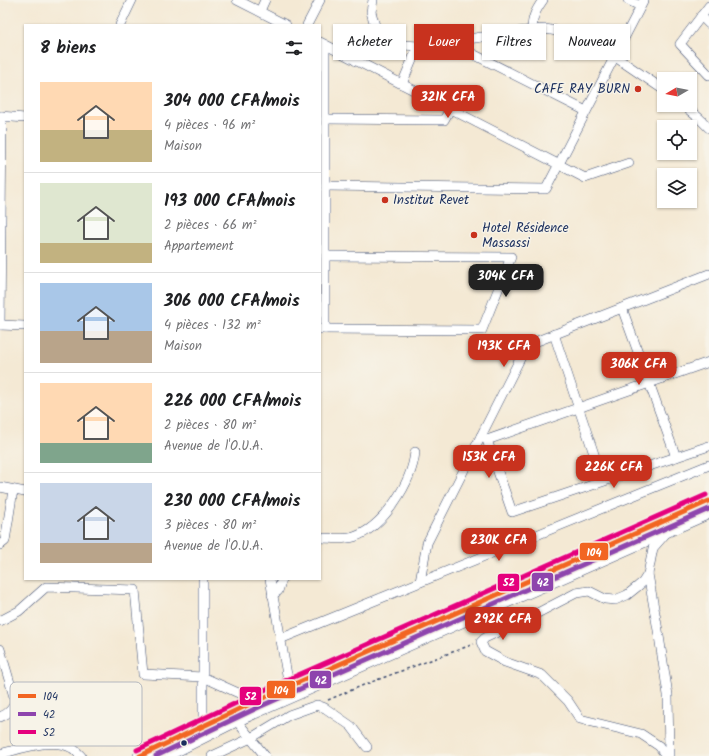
<!DOCTYPE html>
<html lang="fr">
<meta charset="utf-8">
<style>
:root{--surface:#fff;--page:#f6f6f6;--text:#202124;--muted:#757577;--line:#e0e0e0;--accent:#c8321e}
body{margin:0;font-family:Kalam,sans-serif;background:var(--page);color:var(--text);height:100vh;display:flex;flex-direction:column;font-size:15px;white-space:nowrap}
*{box-sizing:border-box;margin:0}
p{font-size:13px;color:var(--muted)}
.icon{flex:none;width:22px;height:22px;fill:none;stroke:currentColor;stroke-width:2;stroke-linecap:round;stroke-linejoin:round}
.map{position:relative;flex:1;overflow:hidden}
.details{position:absolute;left:24px;top:24px;width:297px;height:556px;display:flex;flex-direction:column;background:var(--surface);border-radius:0px;box-shadow:0 1px 3px #0004}
.details>*{flex:none}
.banner{position:absolute;left:333px;top:24px;width:316px;height:36px;display:flex;gap:8px}
.needle{width:26px;rotate:260deg}
.fabs{position:absolute;left:657px;top:72px;display:grid;gap:8px}
.fabs a{display:grid;place-items:center;width:40px;height:40px;border-radius:0px;background:var(--surface);box-shadow:0 1px 3px #0004;font-size:20px}
.price{position:absolute;translate:-50% -34px;padding:0 9px;border-radius:8px;background:var(--accent);color:#fff;font-size:13px;line-height:26px;filter:drop-shadow(0 1px 2px #0008)}
.price::after{content:'';position:absolute;left:50%;top:24px;width:12px;height:9px;margin-left:-6px;background:inherit;clip-path:polygon(0 0,100% 0,50% 100%)}
.price.current{background:#222;color:#fff}
ul{padding:0;list-style:none}
li{display:flex;align-items:center;gap:12px;height:100px;padding:0 16px}
li+li{border-top:1px solid var(--line)}
li span{display:grid;place-items:center;flex:none;width:112px;height:80px;border-radius:0px;color:#555}
li>.icon{margin-inline-start:auto}
span .icon{width:48px;height:48px;fill:#fffc;stroke-width:1}
li b{font-size:17px}
h2{display:flex;justify-content:space-between;align-items:center;height:48px;padding:0 16px;font-size:17px}
.pill{padding:0 14px;border-radius:0px;background:var(--surface);box-shadow:0 1px 3px #0004;font-size:14px;line-height:36px}
.pill.current{background:var(--accent);color:#fff}
.map>svg:first-child{display:block}
.lines{fill:none;stroke-linecap:round;stroke-linejoin:round}
.minor-casing{stroke:#3c4b70;stroke-width:10}
.highway-casing{stroke:#3c4b70;stroke-width:14}
.path{stroke:#3c4b70;stroke-width:1.5;stroke-dasharray:3 3;stroke-linecap:butt}
.minor{stroke:#fff;stroke-width:9}
.highway{stroke:#fff;stroke-width:13}
.bus-1-casing{stroke:#f7f3e8;stroke-width:8}
.bus-2-casing{stroke:#f7f3e8;stroke-width:8}
.bus-3-casing{stroke:#f7f3e8;stroke-width:8}
.bus-1{stroke:#f26522;stroke-width:5}
.bus-2{stroke:#8e44ad;stroke-width:5}
.bus-3{stroke:#e5007d;stroke-width:5}
.poi-dot{fill:#c8321e;stroke:#f7f3e8;stroke-width:1.5}
.bus-dot{fill:#1b2f5e;stroke:#f7f3e8;stroke-width:1.5}
.labels{text-anchor:middle;dominant-baseline:central;stroke-width:3;stroke-linejoin:round;paint-order:stroke}
.poi-label{font-size:13px;fill:#1b2f5e;stroke:#f7f3e8;text-anchor:start}
.key{fill:#f7f3e8;stroke:#b5b8bf;stroke-width:1}
.key-label{font-size:11px;fill:#1b2f5e}
.line-badge{stroke:#f7f3e8;stroke-width:1.5}
.badge-label{font-size:11px;text-anchor:middle;font-weight:bold;fill:#fff}
</style>
<div class="map">
<svg width="709" height="756" viewBox="0 0 709 756">
<rect width="100%" height="100%" fill="#f7f3e8"/>
<filter id="ink" filterUnits="userSpaceOnUse"><feTurbulence type="fractalNoise" baseFrequency=".025" numOctaves="2"/><feDisplacementMap in="SourceGraphic" scale="8" xChannelSelector="R" yChannelSelector="G"/><feConvolveMatrix kernelMatrix="1 2 1 2 8 2 1 2 1" color-interpolation-filters="sRGB"/></filter>
<filter id="wash" filterUnits="userSpaceOnUse"><feTurbulence type="fractalNoise" baseFrequency=".012" numOctaves="4" result="noise"/><feDisplacementMap in="SourceGraphic" scale="16" xChannelSelector="R" yChannelSelector="G"/><feGaussianBlur stdDeviation="0.9" result="paint"/><feColorMatrix in="noise" values="0 0 0 0 0 0 0 0 0 0 0 0 0 0 0 0 0 1.4 0 .05"/><feComposite in="paint" operator="in"/></filter>
<g filter="url(#wash)">
<rect width="100%" height="100%" fill="#f4e9d4"/>
</g>
<g filter="url(#ink)">
<g class="lines">
<defs>
<g id="minor">
<path d="M237 0 286 25"/>
<path d="M373 0 371 12 376 29 389 39 403 45 418 46 532 30 545 29 557 31 614 56 664 90"/>
<path d="M628 0 640 6"/>
<path d="M709 6 680 44 709 75"/>
<path d="M260 11 265 0"/>
<path d="M701 16 709 24"/>
<path d="M120 25 132 0"/>
<path d="M307 25 320 0"/>
<path d="M532 30C532 17 536 10 543 0"/>
<path d="M453 41 463 49 586 111"/>
<path d="M320 42 585 178 629 163"/>
<path d="M356 61 376 29"/>
<path d="M402 84 418 46"/>
<path d="M683 105 699 118 709 128"/>
<path d="M0 116 25 118"/>
<path d="M325 119 444 120 450 109"/>
<path d="M325 186 546 189 644 0"/>
<path d="M622 308 676 457"/>
<path d="M0 325 2 116"/>
<path d="M0 325 25 326"/>
<path d="M320 329 482 330 511 257 325 256"/>
<path d="M325 329V45"/>
<path d="M554 334 603 481"/>
<path d="M481 436 487 440 512 512 709 446"/>
<path d="M487 440 709 362"/>
<path d="M0 487 25 492"/>
<path d="M320 538C331 538 344 540 354 537 384 527 412 482 415 452"/>
<path d="M0 545 5 541 13 490"/>
<path d="M648 574 659 636 668 695 669 756"/>
<path d="M203 579V726"/>
<path d="M270 579 289 686"/>
<path d="M420 582 427 543 527 345 709 274"/>
<path d="M272 595 278 591 282 579"/>
<path d="M0 621 19 611 46 587 135 590 143 674 203 677 256 701"/>
<path d="M280 639 709 465"/>
<path d="M0 649 15 700C14 709 8 714 0 717"/>
<path d="M236 720 265 756"/>
<path d="M0 754C20 749 53 737 72 748 75 750 78 753 81 756"/>
<path d="M212 756 251 738 289 715 317 705 325 708 351 726 367 747"/>
<path d="M666 756 659 746 641 734 580 719 568 701 542 675 505 662 485 651 481 642 485 638 528 618 576 593 589 591 605 599 615 600 627 595 637 587 643 582 648 574 653 548 667 532"/>
</g>
<g id="highway">
<path d="M140 756 256 701 709 501"/>
<path d="M164 756 236 720 709 512"/>
</g>
</defs>
<use href="#minor" class="minor-casing"/>
<use href="#highway" class="highway-casing"/>
<path class="path" d="M328 700 366 684 474 644"/>
<use href="#minor" class="minor"/>
<use href="#highway" class="highway"/>
<defs>
<path id="bus-1" d="M140 756 256 701 709 501"/>
<path id="bus-2" d="M156 756 259 707 709 509"/>
<path id="bus-3" d="M137 750 253 695 706 495"/>
</defs>
<use href="#bus-1" class="bus-1-casing"/>
<use href="#bus-2" class="bus-2-casing"/>
<use href="#bus-3" class="bus-3-casing"/>
<use href="#bus-1" class="bus-1"/>
<use href="#bus-2" class="bus-2"/>
<use href="#bus-3" class="bus-3"/>
</g>
</g>
<g class="poi-dot">
<circle cx="638" cy="89" r="4"/>
<circle cx="385" cy="200" r="4"/>
<circle cx="474" cy="235" r="4"/>
</g>
<circle class="bus-dot" cx="184" cy="743" r="3.5"/>
<g class="labels">
<g class="poi-label">
<text x="630" y="89" text-anchor="end">CAFE RAY BURN</text>
<text x="393" y="200">Institut Revet</text>
<text x="482" y="228">Hotel Résidence<tspan x="482" dy="15">Massassi</tspan></text>
</g>
</g>
<rect x="10" y="682" width="132" height="64" rx="6" class="key"/>
<rect x="18" y="694" width="18" height="4" fill="#f26522"/>
<rect x="18" y="712" width="18" height="4" fill="#8e44ad"/>
<rect x="18" y="730" width="18" height="4" fill="#e5007d"/>
<g class="key-label">
<text x="43" y="700">104</text>
<text x="43" y="718">42</text>
<text x="43" y="736">52</text>
</g>
<g class="line-badge">
<rect x="579" y="542" width="30" height="19" rx="4" fill="#f26522"/>
<rect x="531" y="572" width="23" height="20" rx="4" fill="#8e44ad"/>
<rect x="497" y="573" width="23" height="19" rx="4" fill="#e5007d"/>
<rect x="309" y="670" width="23" height="19" rx="4" fill="#8e44ad"/>
<rect x="266" y="680" width="30" height="19" rx="4" fill="#f26522"/>
<rect x="239" y="686" width="23" height="20" rx="4" fill="#e5007d"/>
</g>
<g class="badge-label">
<text x="594" y="556">104</text>
<text x="543" y="586">42</text>
<text x="509" y="586">52</text>
<text x="321" y="684">42</text>
<text x="281" y="694">104</text>
<text x="251" y="700">52</text>
</g>
</svg>
<div class="fabs">
<a><svg class="needle" viewBox="-14 -14 28 28"><path d="M0-13l5 13h-10z" fill="#e53935"/><path d="M0 13l5-13h-10z" fill="#757577"/></svg></a>
<a><svg class="icon" aria-label="locate" viewBox="0 0 24 24"><circle cx="12" cy="12" r="6"/><path d="M12 2v4M12 18v4M2 12h4M18 12h4"/></svg></a>
<a><svg class="icon" aria-label="layers" viewBox="0 0 24 24"><path d="M12 4l9 5-9 5-9-5zM3 14l9 5 9-5"/></svg></a>
</div>
<b class="price" style="left:448px;top:119px">321K CFA</b>
<b class="price current" style="left:506px;top:298px">304K CFA</b>
<b class="price" style="left:504px;top:368px">193K CFA</b>
<b class="price" style="left:639px;top:386px">306K CFA</b>
<b class="price" style="left:489px;top:479px">153K CFA</b>
<b class="price" style="left:614px;top:489px">226K CFA</b>
<b class="price" style="left:499px;top:562px">230K CFA</b>
<b class="price" style="left:503px;top:641px">292K CFA</b>
<div class="banner">
<a class="pill">Acheter</a>
<a class="pill current">Louer</a>
<a class="pill">Filtres</a>
<a class="pill">Nouveau</a>
</div>
<section class="details">
<h2>8 biens<svg class="icon" aria-label="filters" viewBox="0 0 24 24"><path d="M4 7h16M4 17h16"/><circle cx="9" cy="7" r="2"/><circle cx="15" cy="17" r="2"/></svg></h2>
<ul>
<li><span style="background:linear-gradient(#ffd9b3 60%,#c2b280 0)"><svg class="icon" aria-label="home" viewBox="0 0 24 24"><path d="M3 11l9-7 9 7M6 9v11h12V9"/></svg></span><div><b>304 000 CFA/mois</b><p>4 pièces · 96 m²</p><p>Maison</p></div></li>
<li><span style="background:linear-gradient(#dfe7d0 75%,#c2b280 0)"><svg class="icon" aria-label="home" viewBox="0 0 24 24"><path d="M3 11l9-7 9 7M6 9v11h12V9"/></svg></span><div><b>193 000 CFA/mois</b><p>2 pièces · 66 m²</p><p>Appartement</p></div></li>
<li><span style="background:linear-gradient(#a9c7e8 60%,#b9a48a 0)"><svg class="icon" aria-label="home" viewBox="0 0 24 24"><path d="M3 11l9-7 9 7M6 9v11h12V9"/></svg></span><div><b>306 000 CFA/mois</b><p>4 pièces · 132 m²</p><p>Maison</p></div></li>
<li><span style="background:linear-gradient(#ffd9b3 75%,#7fa58c 0)"><svg class="icon" aria-label="home" viewBox="0 0 24 24"><path d="M3 11l9-7 9 7M6 9v11h12V9"/></svg></span><div><b>226 000 CFA/mois</b><p>2 pièces · 80 m²</p><p>Avenue de l'O.U.A.</p></div></li>
<li><span style="background:linear-gradient(#c9d6e8 75%,#b9a48a 0)"><svg class="icon" aria-label="home" viewBox="0 0 24 24"><path d="M3 11l9-7 9 7M6 9v11h12V9"/></svg></span><div><b>230 000 CFA/mois</b><p>3 pièces · 80 m²</p><p>Avenue de l'O.U.A.</p></div></li>
</ul>
</section>
</div>
